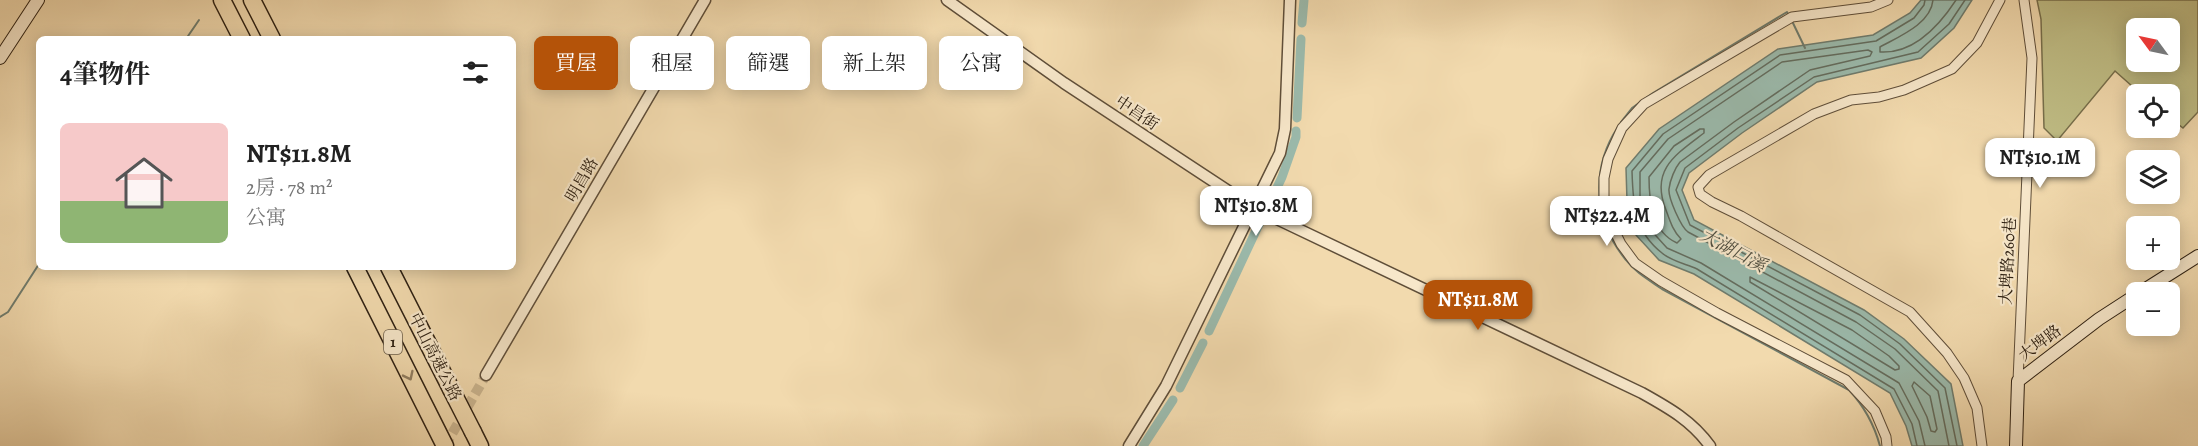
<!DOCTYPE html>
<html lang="zh-TW">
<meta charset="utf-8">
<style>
:root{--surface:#fff;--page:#f6f6f6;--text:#222;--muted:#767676;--line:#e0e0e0;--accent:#b45309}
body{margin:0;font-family:Alegreya,"Noto Serif TC",serif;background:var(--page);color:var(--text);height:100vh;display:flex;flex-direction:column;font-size:22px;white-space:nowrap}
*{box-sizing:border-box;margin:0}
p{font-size:20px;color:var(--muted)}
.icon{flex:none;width:33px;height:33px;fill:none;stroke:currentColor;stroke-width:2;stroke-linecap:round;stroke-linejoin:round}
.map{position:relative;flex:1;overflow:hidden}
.sheet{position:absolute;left:36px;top:36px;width:480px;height:234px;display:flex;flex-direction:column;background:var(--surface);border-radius:9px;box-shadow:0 3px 15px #0003}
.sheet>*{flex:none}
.guide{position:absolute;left:534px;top:36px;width:570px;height:54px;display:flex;gap:12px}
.needle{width:39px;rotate:303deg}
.controls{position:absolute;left:2126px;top:18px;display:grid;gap:12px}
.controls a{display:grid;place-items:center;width:54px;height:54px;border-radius:9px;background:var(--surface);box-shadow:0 3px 15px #0003;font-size:30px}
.price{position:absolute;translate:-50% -51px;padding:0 14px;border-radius:12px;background:#fff;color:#222;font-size:20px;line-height:39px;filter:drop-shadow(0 2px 3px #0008)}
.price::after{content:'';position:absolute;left:50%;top:36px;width:18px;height:14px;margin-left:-9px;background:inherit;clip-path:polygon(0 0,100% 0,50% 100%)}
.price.current{background:var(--accent);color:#fff}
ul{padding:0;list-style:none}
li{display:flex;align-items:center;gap:18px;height:150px;padding:0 24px}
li+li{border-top:2px solid var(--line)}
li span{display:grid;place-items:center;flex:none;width:168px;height:120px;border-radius:9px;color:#555}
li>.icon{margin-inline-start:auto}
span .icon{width:72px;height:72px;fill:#fffc;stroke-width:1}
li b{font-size:26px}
h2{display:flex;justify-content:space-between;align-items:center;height:72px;padding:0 24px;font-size:26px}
.tag{padding:0 21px;border-radius:9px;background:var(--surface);box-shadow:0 3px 15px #0003;font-size:21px;line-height:54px}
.tag.current{background:var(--accent);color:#fff}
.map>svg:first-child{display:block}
.green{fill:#c0be86;stroke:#776f4c;stroke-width:1.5;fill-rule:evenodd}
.water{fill:#9bbaac;stroke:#6f7c6e;stroke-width:1.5}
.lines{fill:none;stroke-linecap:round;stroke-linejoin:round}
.shore{stroke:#646d5f;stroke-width:1.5}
.stream{stroke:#6f7c6e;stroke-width:2}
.canal{stroke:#9bbaac;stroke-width:9}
.tertiary-tunnel{stroke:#cbb58f;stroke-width:10;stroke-dasharray:10 5;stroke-linecap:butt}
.minor-casing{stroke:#5f4e39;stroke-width:11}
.tertiary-casing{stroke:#5f4e39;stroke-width:13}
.secondary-casing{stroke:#2e2012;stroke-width:14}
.motorway-casing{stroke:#2e2012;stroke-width:19}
.minor{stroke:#f7e7ca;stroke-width:9}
.tertiary{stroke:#f7e7ca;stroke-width:10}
.secondary{stroke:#f7e7ca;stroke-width:12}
.motorway{stroke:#f2daae;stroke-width:16}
.motorway-bridge-casing{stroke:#2e2012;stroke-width:19;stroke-linecap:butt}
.motorway-bridge{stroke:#f2daae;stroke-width:16}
.oneway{stroke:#907d60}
.labels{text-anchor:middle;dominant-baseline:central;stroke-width:4.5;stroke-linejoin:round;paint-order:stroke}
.shield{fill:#f7e7ca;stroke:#6a5c49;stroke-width:1.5}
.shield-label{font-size:15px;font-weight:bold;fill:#2e2012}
.street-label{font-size:16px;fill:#2e2012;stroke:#f7e7ca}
.water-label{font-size:18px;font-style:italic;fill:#4f4e40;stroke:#f7e7ca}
</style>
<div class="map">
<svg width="2198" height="446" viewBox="0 0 2198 446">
<rect width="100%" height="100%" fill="#f2daae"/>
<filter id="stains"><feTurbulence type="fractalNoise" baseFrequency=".00333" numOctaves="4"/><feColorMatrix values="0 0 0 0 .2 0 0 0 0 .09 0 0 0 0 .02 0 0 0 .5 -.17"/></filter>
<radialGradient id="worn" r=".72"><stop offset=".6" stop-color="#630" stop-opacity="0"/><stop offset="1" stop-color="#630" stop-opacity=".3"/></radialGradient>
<path class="green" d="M2037 0H2198V112L2183 128 2169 117V94H2141L2115 71 2057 141 2044 128 2041 19ZM2136 28H2169V62H2136Z"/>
<path class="water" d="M1921 0H1972L1954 28 1921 58 1817 82 1742 133 1689 173 1682 190 1694 220 1864 310 1904 339 1951 384 1963 446H1912L1906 426 1890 393 1694 274 1659 260 1635 234 1627 201 1626 168 1659 129 1778 49 1873 35 1910 13Z"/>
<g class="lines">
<g class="shore">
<path d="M1933 0C1931 24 1898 37 1880 47V52C1914 54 1939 26 1956 0"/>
<path d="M1700 129H1704V133C1675 155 1650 170 1666 210 1670 221 1673 231 1681 239L1677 243C1652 232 1649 201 1649 177L1674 146Z"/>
<path d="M1750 277 1852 330 1889 356 1899 366V369L1895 370 1750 282Z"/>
<path d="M1914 382 1930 396 1937 429 1935 432 1931 431 1927 417 1912 386Z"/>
<path d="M1917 446 1912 424 1894 389 1697 269C1686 264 1671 261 1662 253 1634 231 1633 205 1632 171L1663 134 1780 55 1876 41 1914 18 1924 5 1925 0"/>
<path d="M1925 446 1919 421 1899 383 1701 263 1667 248 1648 227 1640 199V172L1668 139 1782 62 1868 50 1872 52 1870 56 1810 70 1734 122 1680 162C1675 168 1670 180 1669 189 1668 198 1681 227 1688 232L1856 322 1895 349 1938 391 1949 446"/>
<path d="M1957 446 1945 388 1900 344 1860 315 1690 225 1676 190 1685 168 1738 128 1814 77 1918 52 1949 24 1965 0"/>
</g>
<g class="stream">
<path d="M1792 21 1805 48"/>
<path d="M186 39 199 20"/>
<path d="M1621 122 1632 108 1653 93 1787 12 1789 16"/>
<path d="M1618 127C1590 169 1594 221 1626 260 1635 272 1649 280 1662 289L1849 390C1864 406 1874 424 1880 446"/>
<path d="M0 317 8 312 39 264"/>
</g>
<g class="canal">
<path d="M1302 23 1304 0"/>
<path d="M1297 118 1301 39"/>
<path d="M1268 207 1282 177 1296 137V131"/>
<path d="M1209 331 1261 220"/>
<path d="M1180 388 1203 343"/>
<path d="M1143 446 1173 400"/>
</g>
<path class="tertiary-tunnel" d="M445 446 486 375"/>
<defs>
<g id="minor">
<path d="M2018 381 2032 58 2024 0"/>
<path d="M1887 446 1886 437 1875 411 1846 380 1717 313 1661 281 1635 263 1621 244 1612 226 1604 197V178L1608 159 1622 128 1644 104 1792 17 1871 7 1888 0"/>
<path d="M1982 446 1977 408 1964 378 1947 353 1910 312 1741 216 1712 202 1700 194 1698 187 1709 175 1814 114 1851 100 1879 97 1904 90 1952 69 1977 43 2000 0"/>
</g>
<g id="tertiary">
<path d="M947 0 1064 83 1254 208 1642 393C1669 408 1692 421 1710 446"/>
<path d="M486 375 705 0"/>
<path d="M1129 446 1166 386 1280 153 1285 129 1290 0"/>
</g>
<g id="secondary">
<path d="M0 58 38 0"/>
<path d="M2141 292 2198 256"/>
<path d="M2016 446 2018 381 2099 319 2136 295"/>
</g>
<g id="motorway">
<path d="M222 0 242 39"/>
<path d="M252 0 272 39"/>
<path d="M355 267 445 446"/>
<path d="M389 267 451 389"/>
<path d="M473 432 480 446"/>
</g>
</defs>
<use href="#minor" class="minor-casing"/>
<use href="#tertiary" class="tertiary-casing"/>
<use href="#secondary" class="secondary-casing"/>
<use href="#motorway" class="motorway-casing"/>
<use href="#minor" class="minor"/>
<use href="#tertiary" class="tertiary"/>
<use href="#secondary" class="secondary"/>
<use href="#motorway" class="motorway"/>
<defs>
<path id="motorway-bridge" d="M451 389 473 432"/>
</defs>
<use href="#motorway-bridge" class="motorway-bridge-casing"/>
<use href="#motorway-bridge" class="motorway-bridge"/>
</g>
<defs><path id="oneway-chevron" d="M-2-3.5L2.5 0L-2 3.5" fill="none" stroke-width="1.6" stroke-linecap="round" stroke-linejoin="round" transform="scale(1.5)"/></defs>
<use class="oneway" href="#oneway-chevron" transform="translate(409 376) rotate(64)"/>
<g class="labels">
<rect class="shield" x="384" y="330" width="18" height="24" rx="4.5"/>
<g class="shield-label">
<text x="393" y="342">1</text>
</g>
<g class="street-label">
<text transform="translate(1137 113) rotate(34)">中昌街</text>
<text transform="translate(582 180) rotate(-60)">明昌路</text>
<text transform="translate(2008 261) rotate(-87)">大埤路260巷</text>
<text transform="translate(2040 343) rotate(-37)">大埤路</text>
<text transform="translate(435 357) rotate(63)">中山高速公路</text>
</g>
<g class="water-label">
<text transform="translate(1733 250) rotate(28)">大湖口溪</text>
</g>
</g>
<rect width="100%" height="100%" filter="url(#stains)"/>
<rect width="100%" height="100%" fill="url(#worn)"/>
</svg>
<div class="controls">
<a><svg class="needle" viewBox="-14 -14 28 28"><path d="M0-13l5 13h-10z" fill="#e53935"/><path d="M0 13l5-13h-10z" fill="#767676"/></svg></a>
<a><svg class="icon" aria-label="locate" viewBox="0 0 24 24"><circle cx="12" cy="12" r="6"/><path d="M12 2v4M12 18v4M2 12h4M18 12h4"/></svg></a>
<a><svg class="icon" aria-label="layers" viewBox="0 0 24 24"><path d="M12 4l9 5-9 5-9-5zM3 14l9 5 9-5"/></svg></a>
<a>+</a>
<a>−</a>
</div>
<b class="price" style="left:2040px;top:189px">NT$10.1M</b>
<b class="price" style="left:1256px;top:237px">NT$10.8M</b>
<b class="price" style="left:1607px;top:247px">NT$22.4M</b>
<b class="price current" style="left:1478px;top:331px">NT$11.8M</b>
<div class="guide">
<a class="tag current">買屋</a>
<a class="tag">租屋</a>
<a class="tag">篩選</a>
<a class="tag">新上架</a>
<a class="tag">公寓</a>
</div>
<section class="sheet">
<h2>4筆物件<svg class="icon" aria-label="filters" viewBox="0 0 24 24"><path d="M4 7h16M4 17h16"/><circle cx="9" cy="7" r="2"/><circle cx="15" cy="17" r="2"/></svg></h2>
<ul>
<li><span style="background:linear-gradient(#f6c9c9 65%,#8fb573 0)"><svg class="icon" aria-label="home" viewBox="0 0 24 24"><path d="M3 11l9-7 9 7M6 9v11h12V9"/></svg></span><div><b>NT$11.8M</b><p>2房 · 78 m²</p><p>公寓</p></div></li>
</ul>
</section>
</div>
